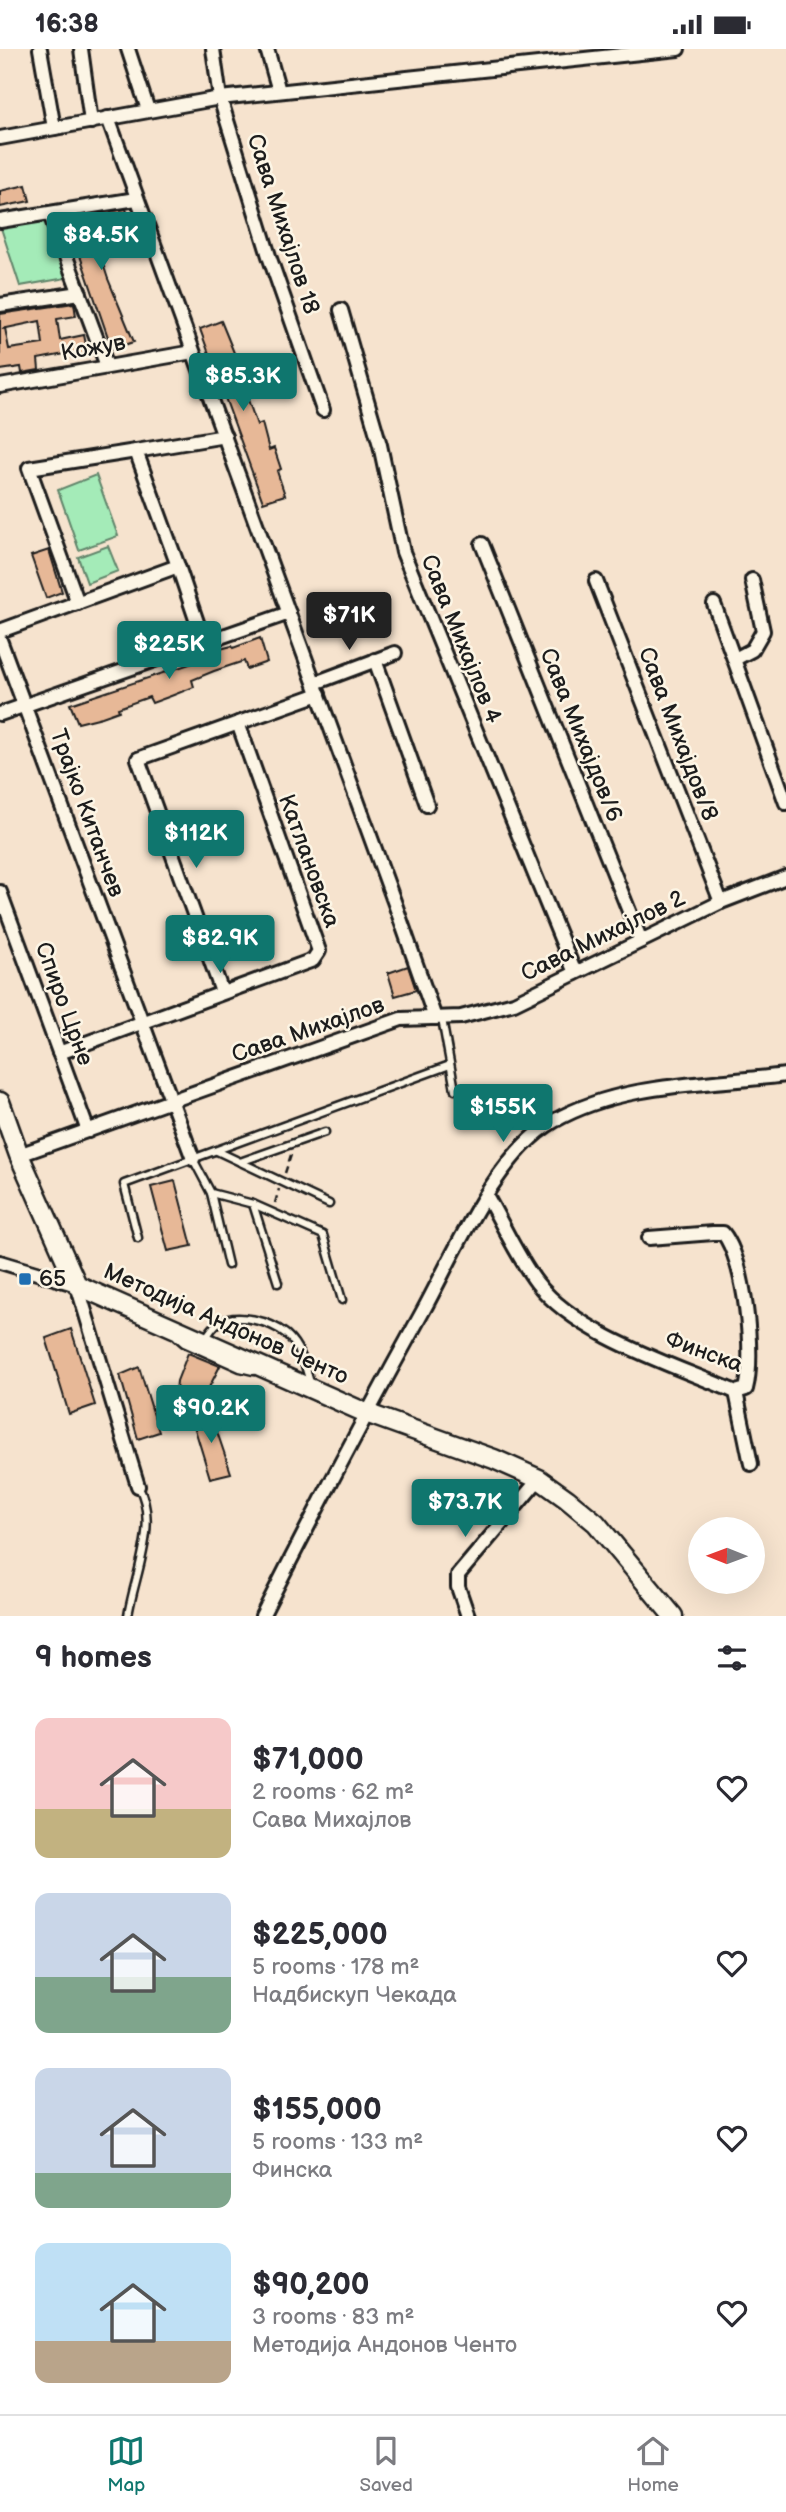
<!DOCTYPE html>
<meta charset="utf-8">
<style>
:root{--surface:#fff;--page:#f7f7f7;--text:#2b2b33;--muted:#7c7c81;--line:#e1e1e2;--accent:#0f766e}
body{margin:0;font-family:"Balsamiq Sans",sans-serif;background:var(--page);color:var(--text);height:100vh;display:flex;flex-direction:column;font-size:26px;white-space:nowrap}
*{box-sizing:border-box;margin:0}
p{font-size:23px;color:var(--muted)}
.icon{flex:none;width:38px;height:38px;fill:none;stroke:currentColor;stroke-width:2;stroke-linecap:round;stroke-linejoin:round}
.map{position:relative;height:1567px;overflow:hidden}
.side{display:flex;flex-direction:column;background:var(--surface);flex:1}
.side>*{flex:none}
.needle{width:46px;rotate:271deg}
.fabs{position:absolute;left:688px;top:1468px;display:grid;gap:14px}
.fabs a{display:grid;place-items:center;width:77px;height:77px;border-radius:50%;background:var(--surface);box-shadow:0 7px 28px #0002;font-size:35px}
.price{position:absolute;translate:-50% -60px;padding:0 16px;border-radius:7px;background:var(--accent);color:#fff;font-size:23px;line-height:46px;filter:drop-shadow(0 2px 4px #0008)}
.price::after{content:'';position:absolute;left:50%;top:42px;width:21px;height:16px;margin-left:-10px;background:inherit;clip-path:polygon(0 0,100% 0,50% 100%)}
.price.active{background:#222;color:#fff}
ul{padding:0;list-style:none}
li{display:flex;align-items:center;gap:21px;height:175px;padding:0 35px}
li span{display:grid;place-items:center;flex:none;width:196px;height:140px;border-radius:14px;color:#555}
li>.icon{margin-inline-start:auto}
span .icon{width:84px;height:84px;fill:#fffc;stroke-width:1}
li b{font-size:30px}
h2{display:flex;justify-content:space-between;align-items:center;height:84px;padding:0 35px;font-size:30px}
.status{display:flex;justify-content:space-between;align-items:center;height:49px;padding:0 35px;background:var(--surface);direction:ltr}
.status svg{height:19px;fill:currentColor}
.dock{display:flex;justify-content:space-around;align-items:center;height:98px;border-top:2px solid var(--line);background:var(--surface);font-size:19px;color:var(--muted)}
.dock a{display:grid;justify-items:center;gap:4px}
.dock .active{color:var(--accent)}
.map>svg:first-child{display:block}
.green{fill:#a4ebb8;stroke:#60846a;stroke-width:2}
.building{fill:#e7b897;stroke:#1c1c1c;stroke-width:2;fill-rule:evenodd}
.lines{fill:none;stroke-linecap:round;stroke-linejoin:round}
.service-casing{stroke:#1c1c1c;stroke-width:11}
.minor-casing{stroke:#1c1c1c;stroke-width:18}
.secondary-casing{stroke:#1c1c1c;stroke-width:23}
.path{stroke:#1c1c1c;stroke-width:2.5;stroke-dasharray:7 5;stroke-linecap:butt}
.service{stroke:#fcf5e5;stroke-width:6}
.minor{stroke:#fcf5e5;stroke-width:12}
.secondary{stroke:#fcf5e5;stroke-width:18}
.poi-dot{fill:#1f6fb2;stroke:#fcf5e5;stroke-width:2.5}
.labels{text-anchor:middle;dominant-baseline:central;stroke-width:5;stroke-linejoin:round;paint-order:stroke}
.street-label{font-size:23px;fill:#1c1c1c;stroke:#fcf5e5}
.poi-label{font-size:23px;fill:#1c1c1c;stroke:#fcf5e5;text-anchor:start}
</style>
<div class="status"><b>16:38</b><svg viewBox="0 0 49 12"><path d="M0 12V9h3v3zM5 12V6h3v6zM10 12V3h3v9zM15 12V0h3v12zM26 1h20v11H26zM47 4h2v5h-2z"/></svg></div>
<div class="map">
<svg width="786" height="1567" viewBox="0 0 786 1567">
<rect width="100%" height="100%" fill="#f6e3ce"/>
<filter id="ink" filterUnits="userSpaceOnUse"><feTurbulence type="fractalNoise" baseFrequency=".0143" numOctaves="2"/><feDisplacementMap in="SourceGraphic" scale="14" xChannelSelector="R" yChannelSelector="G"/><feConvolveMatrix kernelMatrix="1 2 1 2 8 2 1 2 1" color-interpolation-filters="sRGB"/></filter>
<g filter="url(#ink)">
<g class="green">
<path d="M44 168 66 229 20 237 0 176Z"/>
<path d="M96 426 118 487 79 501 58 441Z"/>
<path d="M108 497 118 522 87 534 78 508Z"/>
</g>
<g class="building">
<path d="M26 136 30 152 0 158V142Z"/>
<path d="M126 160 130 172 93 184 108 230 134 293 112 300 76 195 72 197 65 176 98 165Z"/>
<path d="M74 254 76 267 57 270 60 291 84 286 88 305 71 308 70 304 38 310 39 321 22 324 21 318 0 321V265ZM40 272 43 295 9 300 5 279 2 280Z"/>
<path d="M221 272 246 333 242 334 257 376 262 374 269 401 274 399 281 420 277 422 285 446 263 453 200 280Z"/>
<path d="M49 501 62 543 46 549 31 507Z"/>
<path d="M260 589 267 613 247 620 244 612 214 622 192 631 194 638 171 647 152 654 149 648 118 659 119 662 102 668 78 674 70 655 193 614 191 609 208 603 232 597 233 599Z"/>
<path d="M408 917 416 941 395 947 388 924Z"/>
<path d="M175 1132 192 1197 168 1202 151 1138Z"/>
<path d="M71 1280 95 1356 69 1365 46 1289Z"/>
<path d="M188 1304 220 1317 200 1356 176 1342 177 1332Z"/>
<path d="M139 1318 159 1383 138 1390 120 1326Z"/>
<path d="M210 1362 231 1424 210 1429 191 1367Z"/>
</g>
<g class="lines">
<defs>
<g id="service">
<path d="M442 970 455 1041"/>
<path d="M217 1102 329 1155"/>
<path d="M193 1110 211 1144 228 1216"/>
<path d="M240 1113 325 1083"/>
<path d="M211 1144 253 1155 278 1234"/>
<path d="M253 1155 323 1186 342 1251"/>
<path d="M138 1189 124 1135 450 1016"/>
<path d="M177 1288 184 1294 240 1319 253 1322"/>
<path d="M204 1291C208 1286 213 1277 218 1274 237 1263 270 1272 286 1285 300 1297 306 1318 310 1334"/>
<path d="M128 1567C134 1527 160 1473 138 1437"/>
</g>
<g id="minor">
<path d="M40 0 54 79"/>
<path d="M81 0 91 73"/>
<path d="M128 0 148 61"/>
<path d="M213 0 220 49 269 207 323 361"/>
<path d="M267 0 279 42"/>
<path d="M108 69 395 855 435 969"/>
<path d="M0 89 220 49 678 0"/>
<path d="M50 165 107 317"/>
<path d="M0 172 136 150"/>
<path d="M0 256 80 244"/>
<path d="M341 261 380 396 403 503 575 924"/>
<path d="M0 337 193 303"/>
<path d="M482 495 641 892"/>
<path d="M178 517 204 594"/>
<path d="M596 532 721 853"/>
<path d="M78 554 29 419 136 402"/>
<path d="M714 555 786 754"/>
<path d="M0 582 178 517 136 402 225 387"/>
<path d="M0 591 193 1110"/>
<path d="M735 610 752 601 763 582 752 531"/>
<path d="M375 611 427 756"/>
<path d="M315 634 395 604"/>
<path d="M0 665 289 564"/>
<path d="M0 843 88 1082"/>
<path d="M222 943 138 710 319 645"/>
<path d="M59 1004 313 911 319 902 238 674"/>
<path d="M19 1106 401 970 461 968 514 954 721 853 786 828"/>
<path d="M486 1146C503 1175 517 1208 537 1234 578 1287 674 1316 736 1343L746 1340C755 1307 745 1211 723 1184H713L649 1189"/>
<path d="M0 1213 77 1236 138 1437"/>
<path d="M736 1343 751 1415"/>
<path d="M262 1567C314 1464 367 1363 423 1262 455 1204 495 1106 554 1072 622 1033 709 1036 786 1026"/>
<path d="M468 1567 458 1538V1526L539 1430"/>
</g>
<path id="secondary" d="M0 1053 19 1106 77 1236 366 1364 494 1410 539 1430 567 1450 596 1474 673 1567"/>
</defs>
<use href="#service" class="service-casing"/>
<use href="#minor" class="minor-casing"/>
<use href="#secondary" class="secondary-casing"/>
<g class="path">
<path d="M285 1124 292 1103"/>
<path d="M275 1154 279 1140"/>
</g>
<use href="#service" class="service"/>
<use href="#minor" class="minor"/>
<use href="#secondary" class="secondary"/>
</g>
</g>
<rect class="poi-dot" x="18" y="1223" width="14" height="14" rx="3.5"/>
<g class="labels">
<g class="street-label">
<text transform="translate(283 175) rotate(72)">Сава Михајлов 18</text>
<text transform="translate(93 299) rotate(-10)">Кожув</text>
<text transform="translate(461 590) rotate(68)">Сава Михајлов 4</text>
<text transform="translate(678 685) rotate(69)">Сава Михајдов/8</text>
<text transform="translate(581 686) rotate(68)">Сава Михајдов/6</text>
<text transform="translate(87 764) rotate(70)">Трајко Китанчев</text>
<text transform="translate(309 812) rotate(70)">Катлановска</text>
<text transform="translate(603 887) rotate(-26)">Сава Михајлов 2</text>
<text transform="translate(64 955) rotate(70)">Спиро Црне</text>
<text transform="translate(308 981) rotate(-19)">Сава Михајлов</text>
<text transform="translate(226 1275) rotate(24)">Методија Андонов Ченто</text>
<text transform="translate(704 1303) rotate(20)">Финска</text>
</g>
<g class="poi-label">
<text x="39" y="1230">65</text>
</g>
</g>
</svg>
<div class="fabs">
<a><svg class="needle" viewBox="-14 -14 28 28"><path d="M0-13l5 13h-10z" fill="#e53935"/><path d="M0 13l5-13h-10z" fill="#7c7c81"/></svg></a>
</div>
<b class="price" style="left:101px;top:223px">$84.5K</b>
<b class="price" style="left:243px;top:364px">$85.3K</b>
<b class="price active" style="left:349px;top:603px">$71K</b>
<b class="price" style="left:169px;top:632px">$225K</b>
<b class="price" style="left:196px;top:821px">$112K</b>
<b class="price" style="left:220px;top:926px">$82.9K</b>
<b class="price" style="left:503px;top:1095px">$155K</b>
<b class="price" style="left:211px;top:1396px">$90.2K</b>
<b class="price" style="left:465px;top:1490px">$73.7K</b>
</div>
<section class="side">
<h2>9 homes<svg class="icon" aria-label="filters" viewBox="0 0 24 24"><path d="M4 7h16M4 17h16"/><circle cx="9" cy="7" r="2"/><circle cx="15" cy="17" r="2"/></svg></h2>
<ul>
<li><span style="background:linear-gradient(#f6c9c9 65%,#c2b280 0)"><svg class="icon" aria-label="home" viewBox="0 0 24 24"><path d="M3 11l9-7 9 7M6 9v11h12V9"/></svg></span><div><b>$71,000</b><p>2 rooms · 62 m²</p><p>Сава Михајлов</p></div><svg class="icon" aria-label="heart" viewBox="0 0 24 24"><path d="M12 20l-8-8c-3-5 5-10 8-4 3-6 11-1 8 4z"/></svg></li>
<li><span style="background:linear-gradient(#c9d6e8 60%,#7fa58c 0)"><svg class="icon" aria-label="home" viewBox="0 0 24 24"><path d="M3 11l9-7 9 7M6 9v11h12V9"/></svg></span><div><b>$225,000</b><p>5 rooms · 178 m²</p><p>Надбискуп Чекада</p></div><svg class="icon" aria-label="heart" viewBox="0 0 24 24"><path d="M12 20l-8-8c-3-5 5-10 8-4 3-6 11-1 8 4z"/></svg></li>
<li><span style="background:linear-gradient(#c9d6e8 75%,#7fa58c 0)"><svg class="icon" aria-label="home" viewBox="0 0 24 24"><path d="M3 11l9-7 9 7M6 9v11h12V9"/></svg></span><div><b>$155,000</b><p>5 rooms · 133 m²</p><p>Финска</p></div><svg class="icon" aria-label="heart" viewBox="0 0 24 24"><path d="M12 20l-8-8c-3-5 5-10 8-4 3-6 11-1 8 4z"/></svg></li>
<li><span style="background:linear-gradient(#bfe0f5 70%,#b9a48a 0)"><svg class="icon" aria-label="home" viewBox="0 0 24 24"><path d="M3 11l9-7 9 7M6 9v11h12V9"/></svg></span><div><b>$90,200</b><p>3 rooms · 83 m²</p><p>Методија Андонов Ченто</p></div><svg class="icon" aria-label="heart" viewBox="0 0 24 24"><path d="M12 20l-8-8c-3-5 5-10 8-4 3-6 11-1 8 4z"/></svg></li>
</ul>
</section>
<nav class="dock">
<a class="active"><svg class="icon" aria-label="map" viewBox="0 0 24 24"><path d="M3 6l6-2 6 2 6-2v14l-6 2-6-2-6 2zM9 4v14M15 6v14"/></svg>Map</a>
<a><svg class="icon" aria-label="saved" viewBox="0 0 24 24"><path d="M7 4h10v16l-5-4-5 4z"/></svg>Saved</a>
<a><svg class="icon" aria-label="home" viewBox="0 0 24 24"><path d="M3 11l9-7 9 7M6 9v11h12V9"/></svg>Home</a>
</nav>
